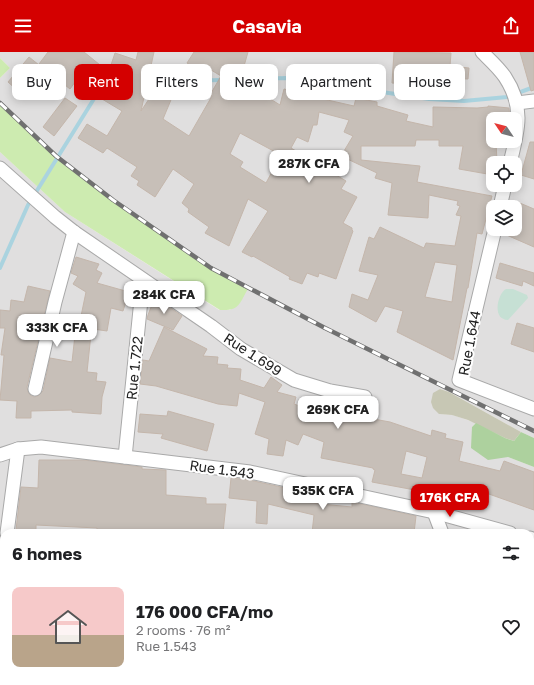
<!DOCTYPE html>
<meta charset="utf-8">
<style>
:root{--surface:#fff;--page:#f2f2f2;--text:#202124;--muted:#757577;--line:#e0e0e0;--accent:#d40000}
body{margin:0;font-family:"Golos Text",sans-serif;background:var(--page);color:var(--text);height:100vh;display:flex;flex-direction:column;font-size:15px;white-space:nowrap}
*{box-sizing:border-box;margin:0}
p{font-size:13px;color:var(--muted)}
.icon{flex:none;width:22px;height:22px;fill:none;stroke:currentColor;stroke-width:2;stroke-linecap:round;stroke-linejoin:round}
.map{position:relative;flex:1;overflow:hidden}
.details{position:absolute;left:0px;top:477px;width:534px;height:156px;display:flex;flex-direction:column;background:var(--surface);border-radius:12px 12px 0 0;box-shadow:0 2px 10px #0003}
.details>*{flex:none}
.hud{position:absolute;left:12px;top:12px;width:510px;height:36px;display:flex;gap:8px}
.needle{width:26px;rotate:305deg}
.tools{position:absolute;left:486px;top:60px;display:grid;gap:8px}
.tools a{display:grid;place-items:center;width:36px;height:36px;border-radius:8px;background:var(--surface);box-shadow:0 2px 10px #0003;font-size:20px}
.price{position:absolute;translate:-50% -34px;padding:0 9px;border-radius:8px;background:#fff;color:#222;font-size:13px;line-height:26px;filter:drop-shadow(0 1px 2px #0008)}
.price::after{content:'';position:absolute;left:50%;top:24px;width:12px;height:9px;margin-left:-6px;background:inherit;clip-path:polygon(0 0,100% 0,50% 100%)}
.price.active{background:var(--accent);color:#fff}
ul{padding:0;list-style:none}
li{display:flex;align-items:center;gap:12px;height:100px;padding:0 12px}
li+li{border-top:1px solid var(--line)}
li span{display:grid;place-items:center;flex:none;width:112px;height:80px;border-radius:8px;color:#555}
li>.icon{margin-inline-start:auto}
span .icon{width:48px;height:48px;fill:#fffc;stroke-width:1}
li b{font-size:17px}
h2{display:flex;justify-content:space-between;align-items:center;height:48px;padding:0 12px;font-size:17px}
.pill{padding:0 14px;border-radius:8px;background:var(--surface);box-shadow:0 2px 10px #0003;font-size:14px;line-height:36px}
.pill.active{background:var(--accent);color:#fff}
header{display:flex;justify-content:space-between;align-items:center;height:52px;padding:0 12px;background:var(--accent);color:#fff;font-size:18px;font-weight:700}
.map>svg:first-child{display:block}
.residential{fill:#e0dfdf;fill-rule:evenodd}
.construction{fill:#c7c7b4}
.grass{fill:#cdebb0}
.forest{fill:#add19e}
.wetland{fill:#c6e0d4}
.lines{fill:none;stroke-linecap:round;stroke-linejoin:round}
.stream{stroke:#aad3df;stroke-width:4}
.building{fill:#c7bfb8;stroke:#c4b6ab;fill-rule:evenodd}
.minor-casing{stroke:#a9a9a9;stroke-width:15}
.minor{stroke:#fff;stroke-width:13}
.rail-casing{stroke:#707070;stroke-width:4.5}
.rail{stroke:#fff;stroke-width:3;stroke-dasharray:9;stroke-linecap:butt}
.labels{text-anchor:middle;dominant-baseline:central;stroke-width:4;stroke-linejoin:round;paint-order:stroke}
.street-label{font-size:14px;fill:#222;stroke:#fff}
</style>
<header><svg class="icon" aria-label="menu" viewBox="0 0 24 24"><path d="M4 6h16M4 12h16M4 18h16"/></svg>Casavia<svg class="icon" aria-label="share" viewBox="0 0 24 24"><path d="M12 15V3M7 8l5-5 5 5M5 13v7h14v-7"/></svg></header>
<div class="map">
<svg width="534" height="633" viewBox="0 0 534 633">
<rect width="100%" height="100%" fill="#f2efe9"/>
<path class="residential" d="M0 0H534V386L521 380 449 340 440 337 439 362 453 363 476 371 472 375 508 405 534 415V633H0V100L65 160 219 258H230L249 235 211 216 113 148 56 104 9 60 0 51V26L10 16 0 6ZM493 67H515V89H493ZM493 111H515V133H493ZM493 155H515V177H493ZM4 481H530V629H4Z"/>
<path class="construction" d="M440 337 449 340 521 380 514 389 505 386 468 368 452 363 439 362 433 356 431 350 433 341Z"/>
<g class="grass">
<path d="M0 6 10 16 0 26Z"/>
<path d="M0 51 56 104 113 148 211 216 249 235C239 252 240 259 220 258L65 160 0 100Z"/>
</g>
<path class="forest" d="M476 371 505 386 514 389 521 380 534 386V415L508 405 488 408 471 396 472 375Z"/>
<path class="wetland" d="M513 237 527 243 528 246 508 268C491 267 498 241 506 237 507 237 511 237 513 237Z"/>
<g class="lines">
<g class="stream">
<path d="M143 23 165 29 224 28"/>
<path d="M237 27 288 26 429 47 464 49 507 45 534 35"/>
<path d="M0 216 28 153 110 21"/>
</g>
</g>
<g class="building">
<path d="M48 0H84L105 17 90 36 78 26 70 37 39 12Z"/>
<path d="M138 0H154L141 59 157 35 173 43 163 67 189 84 212 44 210 43 221 24 203 13 200 19 187 11 194 0H248L240 28 280 53 284 37 300 41 301 38 323 43V47L354 54 356 46 377 50V54L408 63 406 69 433 75V55L477 56 488 55V54L509 56 510 67H493V89H496L497 111H493V123L459 117 463 94H439V88H416L415 94H361V108L420 114 417 130 492 144 482 182 477 181 468 236H467L453 308 397 280 403 259 385 254 376 270 349 255 352 242 368 248 378 223 359 219 369 185 374 187 380 175 424 196 426 191 455 194 461 164 456 163 460 154 457 153 458 149 429 143 428 166 388 163 392 131 375 126 377 121 341 104 353 84 344 80 349 68 319 60 317 73H313L308 90 297 85 291 96 346 129 341 137 357 145 343 171 352 176V178L353 179 336 227 319 221 318 225 307 221 302 232 289 227 290 225 253 204 252 205 242 200 268 159 248 147 229 194 205 181 209 175 188 160 189 157 182 151 194 132 173 117 155 145 137 133 139 129 131 124 137 115 107 96 103 101 78 86 87 72 107 84 122 59 102 47 112 29 107 25 115 1 136 8ZM240 81 281 103 266 131 240 115 243 110 230 102ZM435 210 457 213 452 250 425 245Z"/>
<path d="M394 0 451 1 450 14 469 16 468 27 423 25 422 33 392 31Z"/>
<path d="M520 0H534V38L531 39Z"/>
<path d="M29 5 39 13 18 39 8 30Z"/>
<path d="M65 46 77 54 54 84 43 75Z"/>
<path d="M530 90H534V127L521 123Z"/>
<path d="M515 149 534 157V195L502 181 503 177H515Z"/>
<path d="M76 205 99 212 96 218 102 221 97 231 129 240 123 259 111 256 107 279 93 277 91 282 87 320 97 321 96 329 106 330 102 345 101 362 72 360V358L31 359V366H16L17 349 0 348 4 303H1L5 276H0V258L10 259 11 248 24 250 28 234 50 239 27 335 28 340 30 343 34 345 38 344 43 339 50 306 72 310 75 283H76L78 269H80L86 240 73 232 78 224 71 221Z"/>
<path d="M500 211 534 221V234L523 229 522 234 496 226Z"/>
<path d="M155 245 182 264 173 278 147 267 148 263Z"/>
<path d="M517 271 534 276V300L511 292Z"/>
<path d="M164 275 207 297 203 304 218 305 217 312 228 313 227 316 241 317 240 328 264 336 271 325 282 333 277 340 296 345 294 352 337 368 340 353 370 361 368 366 390 370 431 384 432 378 446 382 445 386 463 390 459 409 500 419 504 409 534 420V458L486 441 484 454 461 450 462 443 433 436 431 441 372 430 375 418 373 417V416L321 406 324 390 303 382 298 393 286 388 283 404 267 402 269 387 255 382 265 350 239 341 237 354 218 352 156 334 140 332 143 308 149 309ZM406 399 427 405 422 426 401 422Z"/>
<path d="M168 359 214 372 207 399 161 386 163 382 138 380 140 362 167 364Z"/>
<path d="M39 408H84L142 415V417L166 418V443L206 446V452H226L223 481H140L117 480V481H97V476L36 473V479L16 478 21 435 38 436Z"/>
<path d="M231 426 249 428 281 435 310 443V451L352 455V450L416 464 414 481H312L314 463 268 452 267 472 256 471 257 449 229 446Z"/>
</g>
<g class="lines">
<defs>
<g id="minor">
<path d="M482 0C490 8 499 16 505 25 525 55 518 79 510 111"/>
<path d="M517 51 534 49"/>
<path d="M0 116 55 165 74 180 211 274 241 297 294 328 330 339 365 345"/>
<path d="M500 155 505 133"/>
<path d="M495 177 459 328 534 357"/>
<path d="M35 337 55 250 74 180"/>
<path d="M0 403 18 397 41 395 250 420 434 460 510 481"/>
<path d="M125 405 143 228"/>
<path d="M434 460 442 481"/>
<path d="M7 481 18 397"/>
<path d="M530 486 534 488"/>
<path d="M2 608 4 511"/>
<path d="M382 629 452 633"/>
<path d="M508 629 510 633"/>
<path d="M321 633 324 629"/>
</g>
</defs>
<use href="#minor" class="minor-casing"/>
<use href="#minor" class="minor"/>
<defs>
<path id="rail" d="M0 51 56 104 113 148 211 216 325 276 534 379"/>
</defs>
<use href="#rail" class="rail-casing"/>
<use href="#rail" class="rail"/>
</g>
<g class="labels">
<g class="street-label">
<text transform="translate(469 291) rotate(-79)">Rue 1.644</text>
<text transform="translate(253 302) rotate(33)">Rue 1.699</text>
<text transform="translate(134 316) rotate(-84)">Rue 1.722</text>
<text transform="translate(222 417) rotate(8)">Rue 1.543</text>
</g>
</g>
</svg>
<div class="tools">
<a><svg class="needle" viewBox="-14 -14 28 28"><path d="M0-13l5 13h-10z" fill="#e53935"/><path d="M0 13l5-13h-10z" fill="#757577"/></svg></a>
<a><svg class="icon" aria-label="locate" viewBox="0 0 24 24"><circle cx="12" cy="12" r="6"/><path d="M12 2v4M12 18v4M2 12h4M18 12h4"/></svg></a>
<a><svg class="icon" aria-label="layers" viewBox="0 0 24 24"><path d="M12 4l9 5-9 5-9-5zM3 14l9 5 9-5"/></svg></a>
</div>
<b class="price" style="left:309px;top:132px">287K CFA</b>
<b class="price" style="left:164px;top:263px">284K CFA</b>
<b class="price" style="left:57px;top:296px">333K CFA</b>
<b class="price" style="left:338px;top:378px">269K CFA</b>
<b class="price" style="left:323px;top:459px">535K CFA</b>
<b class="price active" style="left:450px;top:466px">176K CFA</b>
<div class="hud">
<a class="pill">Buy</a>
<a class="pill active">Rent</a>
<a class="pill">Filters</a>
<a class="pill">New</a>
<a class="pill">Apartment</a>
<a class="pill">House</a>
</div>
<section class="details">
<h2>6 homes<svg class="icon" aria-label="filters" viewBox="0 0 24 24"><path d="M4 7h16M4 17h16"/><circle cx="9" cy="7" r="2"/><circle cx="15" cy="17" r="2"/></svg></h2>
<ul>
<li><span style="background:linear-gradient(#f6c9c9 60%,#b9a48a 0)"><svg class="icon" aria-label="home" viewBox="0 0 24 24"><path d="M3 11l9-7 9 7M6 9v11h12V9"/></svg></span><div><b>176 000 CFA/mo</b><p>2 rooms · 76 m²</p><p>Rue 1.543</p></div><svg class="icon" aria-label="heart" viewBox="0 0 24 24"><path d="M12 20l-8-8c-3-5 5-10 8-4 3-6 11-1 8 4z"/></svg></li>
</ul>
</section>
</div>
